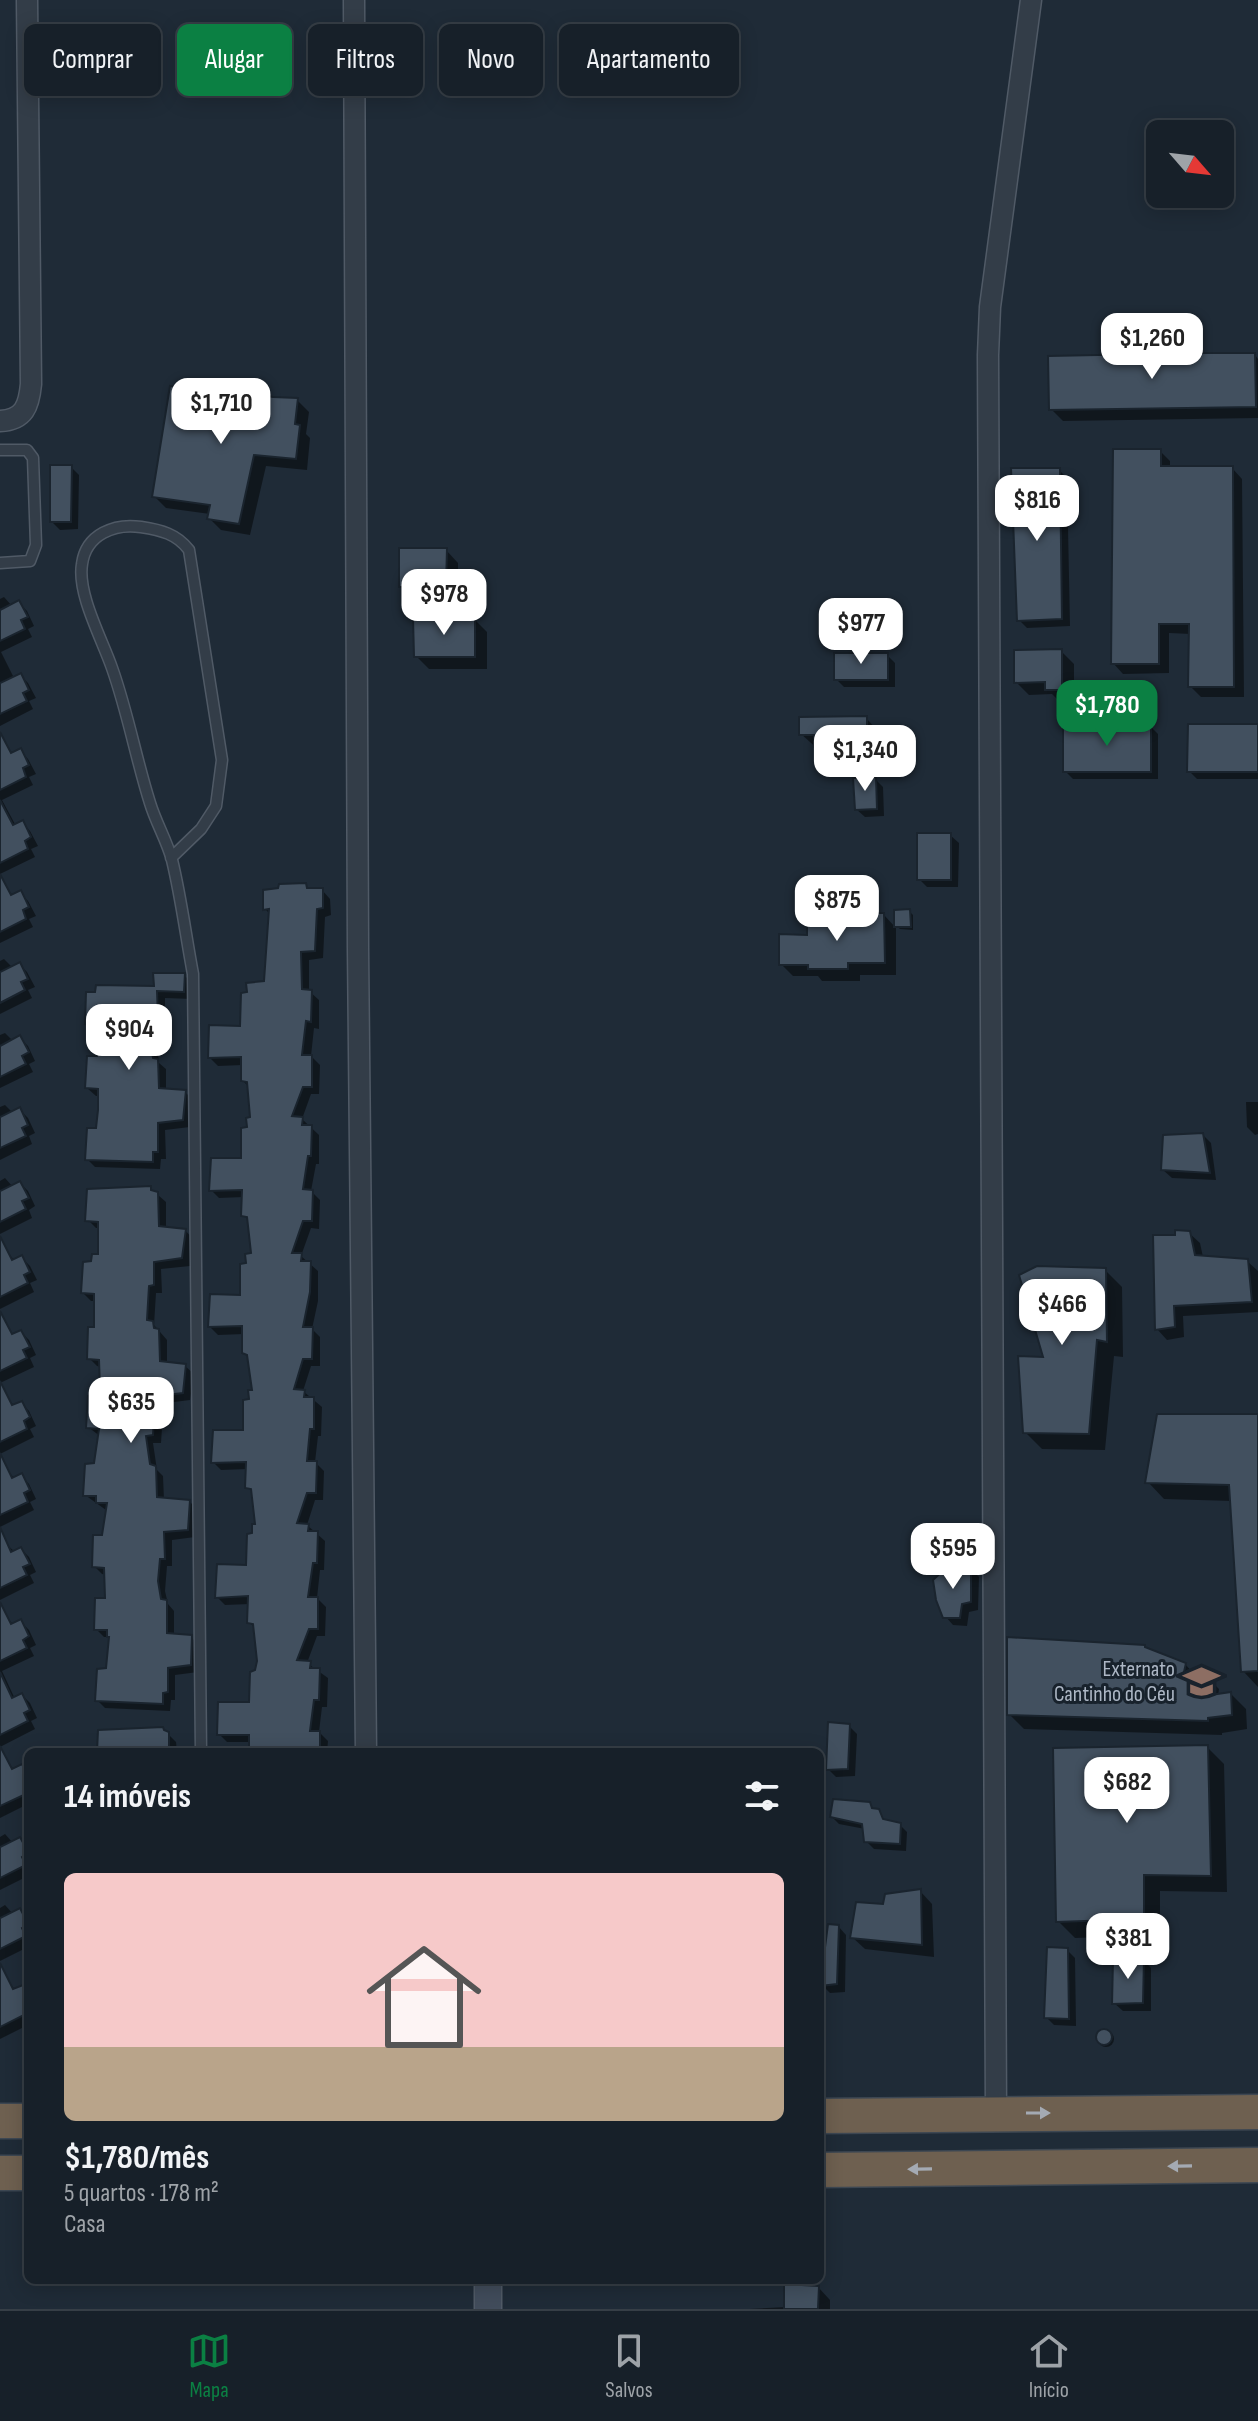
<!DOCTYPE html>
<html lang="pt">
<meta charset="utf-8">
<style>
:root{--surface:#172029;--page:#202831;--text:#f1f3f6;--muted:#9ea3a8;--line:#363e46;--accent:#0b8043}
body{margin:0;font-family:"Sofia Sans Condensed",sans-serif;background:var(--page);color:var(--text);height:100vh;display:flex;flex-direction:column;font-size:30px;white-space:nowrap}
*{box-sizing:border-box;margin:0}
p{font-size:26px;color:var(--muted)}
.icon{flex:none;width:44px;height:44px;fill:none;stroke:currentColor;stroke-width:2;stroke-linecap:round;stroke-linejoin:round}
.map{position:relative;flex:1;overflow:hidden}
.side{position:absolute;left:24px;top:1748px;width:800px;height:536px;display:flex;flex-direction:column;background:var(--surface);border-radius:12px;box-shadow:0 4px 20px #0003,0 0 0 2px var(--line)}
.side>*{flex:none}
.guide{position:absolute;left:24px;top:24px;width:800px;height:72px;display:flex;gap:16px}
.needle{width:52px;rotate:118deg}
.tools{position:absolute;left:1146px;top:120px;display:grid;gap:16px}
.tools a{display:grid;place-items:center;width:88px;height:88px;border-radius:12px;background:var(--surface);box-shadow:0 4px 20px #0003,0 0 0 2px var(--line);font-size:40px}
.price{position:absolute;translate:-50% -68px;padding:0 18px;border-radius:16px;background:#fff;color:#222;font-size:26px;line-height:52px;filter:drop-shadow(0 2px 4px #0008)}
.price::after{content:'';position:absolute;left:50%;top:48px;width:24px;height:18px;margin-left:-12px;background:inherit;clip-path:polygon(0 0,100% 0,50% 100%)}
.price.selected{background:var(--accent);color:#fff}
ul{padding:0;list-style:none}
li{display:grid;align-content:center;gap:16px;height:424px;padding:0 40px}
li+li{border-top:2px solid var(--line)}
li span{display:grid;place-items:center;height:248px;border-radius:12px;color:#555}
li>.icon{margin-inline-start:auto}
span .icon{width:144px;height:144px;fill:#fffc;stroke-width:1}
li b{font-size:34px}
h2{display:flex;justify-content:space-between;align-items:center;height:96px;padding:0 40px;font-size:34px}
.pill{padding:0 28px;border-radius:12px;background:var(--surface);box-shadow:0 4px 20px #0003,0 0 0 2px var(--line);font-size:28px;line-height:72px}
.pill.selected{background:var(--accent);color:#fff}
.dock{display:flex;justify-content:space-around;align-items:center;height:112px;border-top:2px solid var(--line);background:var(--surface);font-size:22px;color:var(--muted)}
.dock a{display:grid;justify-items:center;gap:4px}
.dock .selected{color:var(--accent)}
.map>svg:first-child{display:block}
.shadow{fill:#0007}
.building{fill:#42505f;stroke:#1a242e;stroke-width:2}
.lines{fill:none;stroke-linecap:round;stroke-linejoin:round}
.lane-casing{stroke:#505a66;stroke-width:13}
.street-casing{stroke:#505a66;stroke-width:23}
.secondary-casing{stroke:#505a66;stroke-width:29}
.highway-casing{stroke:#3d4752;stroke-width:37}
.lane{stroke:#333d48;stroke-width:10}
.street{stroke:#333d48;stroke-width:20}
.secondary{stroke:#414c5b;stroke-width:26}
.highway{stroke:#6e6050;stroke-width:34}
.oneway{fill:#a4aab3}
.labels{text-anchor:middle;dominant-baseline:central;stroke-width:6;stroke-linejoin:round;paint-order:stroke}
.poi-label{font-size:22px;fill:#adb7c5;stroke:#18222c;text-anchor:end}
</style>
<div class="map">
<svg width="1258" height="2309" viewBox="0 0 1258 2309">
<rect width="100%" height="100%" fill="#1f2b37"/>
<g class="shadow">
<path d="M1255 355 1258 359V418L1063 421 1051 409Z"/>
<path d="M230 398 297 400 309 412 306 434 310 438 307 470 266 466 250 535 221 530 209 518 210 514 166 508 154 496Z"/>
<path d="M1160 451 1170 461V468H1232L1242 479 1244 697H1201L1190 686 1191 634 1169 633V673L1123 674 1113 663Z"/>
<path d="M71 467 79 475 78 529 60 530 52 522Z"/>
<path d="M1059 470 1067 478 1070 626 1027 628 1019 620Z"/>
<path d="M446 550 458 563V599H413L401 586Z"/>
<path d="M4 597 12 606 19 603 27 611 34 626 28 629 32 637 1 652 14 678 20 675 28 683 36 698 29 701 33 709 0 726V599Z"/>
<path d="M475 620 487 632V669H429L416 656Z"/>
<path d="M1061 651 1074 664V702H1060L1052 694 1029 695 1016 682Z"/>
<path d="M887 655 895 663V687H844L836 679Z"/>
<path d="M866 718 878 731V759H829L801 734Z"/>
<path d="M1150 726 1158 734V779H1073L1065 771Z"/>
<path d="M1258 726V779H1197L1189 771Z"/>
<path d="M5 746 14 754 20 751 28 759 36 774 29 777 33 785 2 800 16 826 22 823 30 831 38 846 31 849 35 857 0 874V748Z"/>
<path d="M875 779 883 787 884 816 865 817 856 809Z"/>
<path d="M950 835 959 843 958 887H927L919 879Z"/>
<path d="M305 885 310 890H322L330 899 331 915 325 917 323 958 309 960V991L319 1000V1029L314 1028 311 1056 320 1065 319 1094H311L302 1119 319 1135V1164H316L311 1191 320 1200 319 1229 311 1228 301 1256 318 1271V1301L312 1329 320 1337V1366H311L303 1391 322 1407 321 1436H318L315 1462 324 1471 323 1500H315L307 1525 325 1541 324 1570H320L317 1598 326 1607 325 1636H317L307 1663 328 1678 327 1707H322L319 1732 328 1741 327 1752H251V1742H227L219 1734 251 1704 259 1661 255 1628 249 1622 250 1604 225 1605 217 1597 248 1567 257 1526 253 1492 247 1487 248 1469 221 1470 213 1462 245 1432 254 1392 250 1358 244 1352V1334L218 1335 210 1327 242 1297 248 1265 254 1255 250 1221 243 1215 244 1197 219 1198 211 1190 243 1160 252 1119 249 1087 243 1081V1065L218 1066 210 1058 242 1028 266 983 271 915 265 909Z"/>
<path d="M5 888 14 896 20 893 28 901 36 916 29 919 33 927 0 943V890Z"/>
<path d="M909 911 913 915V930L900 929 896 926Z"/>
<path d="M884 915 896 928V975H860V981H822L818 976H793L781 964 809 937Z"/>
<path d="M4 959 13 968 19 964 27 972 35 987 28 990 32 998 0 1014V961Z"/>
<path d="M184 975 192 983V999L165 998V1023H160L158 1055 159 1063 166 1069V1091L185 1092 193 1100 190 1127 165 1130 166 1159H161L160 1169 95 1167 87 1159 97 1130 100 1096H96L87 1088 99 1058V1031H95L87 1023Z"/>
<path d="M5 1033 13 1041 20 1038 28 1046 35 1061 29 1064 33 1072 0 1088V1035Z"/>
<path d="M1246 1102H1258V1134L1255 1135 1247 1127Z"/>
<path d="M5 1105 13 1113 20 1110 28 1118 35 1133 29 1136 32 1144 0 1160V1107Z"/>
<path d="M1203 1135 1211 1143 1216 1180 1172 1178 1163 1170Z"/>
<path d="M5 1178 13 1187 20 1183 28 1191 35 1206 29 1210 32 1218 0 1234V1181Z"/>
<path d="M150 1188 166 1202V1229L185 1230 193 1239 190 1266 161 1269 162 1293H156L154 1325 167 1340V1364L185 1366 194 1374 190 1400 166 1403 167 1427 162 1428 161 1443H153L157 1470 163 1476 164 1500 190 1502 198 1510 195 1537 172 1540V1566H167L165 1591 168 1604 174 1611V1636L191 1637 199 1645 198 1672 175 1675V1700H171L170 1711 105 1708 97 1700 107 1670 110 1637H104L96 1629 107 1599V1575L102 1574 94 1566 104 1537 106 1510 85 1495 95 1465 100 1436 88 1427 102 1391 101 1367 97 1366 89 1358 96 1329V1301H91L83 1293 93 1263 100 1256V1228H96L88 1220Z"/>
<path d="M1189 1233 1200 1243 1203 1257 1247 1261 1258 1271V1312L1183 1316 1184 1337 1167 1340 1157 1329 1177 1237Z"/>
<path d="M7 1252 15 1261 21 1257 30 1266 37 1280 30 1283 34 1292 0 1309V1255Z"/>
<path d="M1105 1270 1122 1287 1123 1357 1114 1356 1105 1450 1042 1449 1025 1432 1046 1360Z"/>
<path d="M6 1327 14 1335 21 1332 29 1340 36 1355 30 1358 34 1367 0 1383V1330Z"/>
<path d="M6 1398 15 1406 21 1403 29 1411 36 1426 30 1429 34 1437 0 1454V1401Z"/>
<path d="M1258 1416V1687L1243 1671 1232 1501 1164 1499 1148 1482Z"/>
<path d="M7 1470 15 1479 21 1476 29 1484 36 1499 30 1502 34 1510 0 1527V1474Z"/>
<path d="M6 1544 15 1552 21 1549 29 1557 36 1572 30 1575 34 1583 0 1600V1547Z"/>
<path d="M971 1569 979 1577 978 1610 969 1612 967 1626 953 1625 945 1616Z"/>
<path d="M6 1617 14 1625 21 1622 29 1630 36 1645 30 1648 34 1656 2 1671 15 1699 22 1695 30 1703 37 1718 31 1721 35 1729 0 1747V1620Z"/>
<path d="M1185 1664 1194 1674H1204L1219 1689 1218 1696 1231 1694 1246 1709 1247 1729 1222 1733V1735L1024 1729 1009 1714Z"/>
<path d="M849 1726 857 1734 855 1776 836 1777 828 1769Z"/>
<path d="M168 1734 176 1742 177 1752H99Z"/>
<path d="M1207 1747 1224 1764 1227 1892 1160 1891V1935L1075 1938 1058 1921Z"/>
<path d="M6 1762 15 1770 21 1767 28 1773V1804L0 1818V1765Z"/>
<path d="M869 1804 887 1822 900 1825 907 1832 906 1851 874 1849 866 1841 865 1829 839 1824 832 1817Z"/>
<path d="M5 1834 13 1843 20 1839 28 1847V1876L0 1890V1837Z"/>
<path d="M920 1891 932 1904 934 1957 865 1949 852 1937 884 1906Z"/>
<path d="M5 1905 13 1914 20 1910 28 1918V1947L0 1961V1908Z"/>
<path d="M838 1926 846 1935 845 1992 830 1993 822 1985Z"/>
<path d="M1067 1950 1075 1958 1076 2026 1054 2025 1046 2017Z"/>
<path d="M1143 1960 1151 1968V2011H1123L1114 2003Z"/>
<path d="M7 1982 16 1990 22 1987 28 1993V2025L0 2039V1986Z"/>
<circle cx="1106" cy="2039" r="8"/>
<path d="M818 2287 830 2300V2309H749L786 2307Z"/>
</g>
<g class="building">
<path d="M1198 353H1255L1256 407 1049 410 1048 356Z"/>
<path d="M170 386 229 396 230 389 273 397 298 398 295 424 300 425 296 459 254 455 239 524 207 519 210 505 152 497Z"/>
<path d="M1113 449H1161V466H1233L1234 687H1188L1189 624H1159V664H1111Z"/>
<path d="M50 465H72L71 522H50Z"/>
<path d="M1011 468H1060L1062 619 1017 621Z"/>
<path d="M399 548H447L446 587H399Z"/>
<path d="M19 600 28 617 21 620 25 629 0 641V610Z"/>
<path d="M413 618H475V657H414Z"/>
<path d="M1062 649V690H1045V682L1014 683V650Z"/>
<rect x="834" y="653" width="54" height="27"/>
<path d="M21 673 29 690 23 693 27 701 0 714V683Z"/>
<path d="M867 716V747H814V735H799V717Z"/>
<rect x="1063" y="724" width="88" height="48"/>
<path d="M1188 724H1258V772H1187Z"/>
<path d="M0 732 11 753 21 748 29 765 23 768 26 777 0 790Z"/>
<path d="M876 777 877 809 855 810 853 778Z"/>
<path d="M0 800 13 825 23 820 31 837 25 841 28 849 0 863Z"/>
<rect x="917" y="833" width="34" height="47"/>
<path d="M0 874 11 895 21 890 29 907 23 910 26 919 0 932Z"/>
<path d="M306 883 307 888H323V908L317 909 315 951 301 952 302 989 312 990 311 1022 306 1021 302 1055H312V1087H303L292 1116 303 1117 302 1125H312L311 1156H308L303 1189 313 1190 312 1221H303L292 1253H302L301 1261H311L310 1292 303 1327H313L312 1359H303L294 1389 305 1390 304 1397H314V1429H310L307 1461H317L316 1493H307L297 1523 309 1524 308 1531H318L317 1563H313L308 1597H318V1629H309L297 1660 311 1661 310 1668H320L319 1700H314L310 1731H320V1752H249V1735H217L218 1702H249L250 1672 255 1670 257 1661 253 1624 247 1623 248 1596 215 1598 217 1564 246 1565 247 1534 252 1533V1524H255L251 1489 245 1488 246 1462 211 1463 213 1430H243V1400L249 1399 248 1390H252L247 1355 242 1353V1326L208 1327 210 1294 240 1295V1264L246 1263 245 1254 251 1253 247 1217 241 1216 242 1190 209 1191 211 1158H241V1128L247 1127 246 1118 250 1117 247 1082 241 1081V1057L208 1058 209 1025 240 1026 241 993 247 992 246 983 264 981 269 909 263 910V890L278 888 279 884Z"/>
<path d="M910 909 911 927H894V910Z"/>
<path d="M844 913H884L885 963H848V969H808V965H779V934L807 935V923L844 924Z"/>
<path d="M20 962 28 979 21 982 25 990 0 1003V972Z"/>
<path d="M153 973H185L184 992 157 991 158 1016H153L151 1046 153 1058 158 1059 159 1088 186 1090 183 1120 158 1123V1152H153V1162L85 1160 87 1128H96L98 1110V1089L85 1088 87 1056H97L98 1025 85 1024 86 992H95L96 985 154 986Z"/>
<path d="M20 1035 29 1052 22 1056 26 1064 0 1077V1046Z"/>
<path d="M20 1107 28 1125 22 1128 26 1136 0 1148V1117Z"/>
<path d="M1203 1133 1210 1173 1161 1170 1163 1135Z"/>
<path d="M20 1181 29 1198 22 1201 26 1209 0 1222V1191Z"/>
<path d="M151 1186V1190L158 1192 159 1226 186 1229 182 1258 154 1262V1285L149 1286 147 1320 153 1321 154 1328 159 1329 160 1361 186 1364 183 1393 159 1396V1420H154L153 1435 146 1436 150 1464 156 1466 157 1497 190 1500 188 1530 164 1532 165 1559H160L158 1581 161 1599 167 1600V1633L192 1635 191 1665 168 1668V1692L163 1693V1704L95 1701 97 1669 106 1668 109 1637H107V1630H94L95 1598H105L104 1568 92 1567 93 1535H102L107 1503H96V1496H83L85 1464 94 1463 99 1429 86 1428 88 1396H97L98 1389H100L99 1360 87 1359 88 1327H94V1294L81 1293 83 1262 91 1261 92 1254H98V1222L85 1221 87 1189Z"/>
<path d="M1175 1230 1190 1231 1195 1255 1248 1259 1252 1302 1174 1306 1175 1327 1155 1330 1153 1235H1175Z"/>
<path d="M0 1236 12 1260 22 1255 30 1272 24 1275 28 1283 0 1297Z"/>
<path d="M1037 1266 1106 1268 1107 1342 1097 1340 1089 1434 1023 1433 1018 1356 1043 1357 1019 1275Z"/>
<path d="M0 1311 12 1334 21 1330 30 1347 23 1350 27 1358 0 1371Z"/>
<path d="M0 1381 12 1405 22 1401 30 1417 24 1421 27 1429 0 1442Z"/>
<path d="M1157 1414H1258V1671L1241 1672 1229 1485 1145 1483Z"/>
<path d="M0 1453 12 1478 22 1473 30 1490 24 1493 28 1502 0 1515Z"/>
<path d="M0 1527 11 1552 21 1547 30 1564 23 1567 27 1575 0 1588Z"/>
<path d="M971 1567V1602L962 1604 960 1618H943L936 1600 933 1580 946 1568Z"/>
<path d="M0 1602 11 1624 21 1619 29 1636 23 1640 27 1648 0 1661Z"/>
<path d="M1007 1637 1145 1645V1647L1186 1663 1184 1672H1205L1203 1696 1231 1692 1232 1715 1208 1718V1721L1007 1715Z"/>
<path d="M0 1672 12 1698 22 1693 30 1710 24 1713 28 1721 0 1735Z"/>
<path d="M828 1722 850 1724 848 1769 826 1770Z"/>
<path d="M163 1727 164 1730 169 1732V1752H97L98 1730Z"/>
<path d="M1208 1745 1211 1876 1144 1875V1919L1056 1922 1053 1748Z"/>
<path d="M0 1746 12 1769 22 1764 28 1777V1793L0 1806Z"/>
<path d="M833 1799 870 1802 872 1808 879 1809 883 1819 901 1823 900 1844 864 1842 862 1824 830 1817Z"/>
<path d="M20 1837 28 1852 22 1857 26 1865 0 1878V1847Z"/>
<path d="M921 1889 922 1945 850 1938 856 1902 883 1904 885 1894Z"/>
<path d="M20 1908 28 1924 22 1928 26 1936 0 1949V1918Z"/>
<path d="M828 1924 839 1925 837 1984 820 1986Z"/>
<path d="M1047 1947 1068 1948 1069 2019 1044 2018Z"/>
<path d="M1144 1958 1143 2003 1112 2004 1113 1959Z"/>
<path d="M0 1963 13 1989 23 1985 28 1996V2013L0 2027Z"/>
<circle cx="1104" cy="2037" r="8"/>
<path d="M784 2284 819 2286 818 2309H784Z"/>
</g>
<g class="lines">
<defs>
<g id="lane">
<path d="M0 450H27L33 458 36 545 30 561 0 563"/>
<path d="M171 858 201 829 216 806 222 760 189 550C177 534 161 530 141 527 115 523 86 534 82 564 77 594 102 639 112 668 128 713 136 759 150 803 156 823 167 841 172 860 181 897 186 937 193 974L201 1752"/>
</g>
<g id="street">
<path d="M354 0 358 948 366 1752"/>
<path d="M0 421C24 420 29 406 31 384L27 0"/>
<path d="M996 2114 988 355 990 307 1031 0"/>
</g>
<path id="secondary" d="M488 2280V2309"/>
<g id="highway">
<path d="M820 2116 1258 2112"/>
<path d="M0 2121H28"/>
<path d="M820 2170 1258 2165"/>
<path d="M0 2173H28"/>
</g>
</defs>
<use href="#lane" class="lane-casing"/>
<use href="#street" class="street-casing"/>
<use href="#secondary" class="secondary-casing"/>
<use href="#highway" class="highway-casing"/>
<use href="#lane" class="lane"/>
<use href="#street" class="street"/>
<use href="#secondary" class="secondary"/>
<use href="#highway" class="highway"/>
</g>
<defs><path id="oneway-solid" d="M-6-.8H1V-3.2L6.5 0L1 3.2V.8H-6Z" transform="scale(2)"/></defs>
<g class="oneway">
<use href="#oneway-solid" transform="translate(1038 2113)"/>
<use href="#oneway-solid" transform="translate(1180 2166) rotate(179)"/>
<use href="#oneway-solid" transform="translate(920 2169) rotate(179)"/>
</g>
<defs>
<symbol id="school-bare" viewBox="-9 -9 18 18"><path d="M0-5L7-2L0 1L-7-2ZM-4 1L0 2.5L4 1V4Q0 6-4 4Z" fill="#8d6e63" stroke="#18222c" stroke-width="2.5" paint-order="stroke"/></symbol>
</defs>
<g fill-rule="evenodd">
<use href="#school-bare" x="1176" y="1656" width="51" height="51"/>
</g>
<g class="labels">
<g class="poi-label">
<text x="1175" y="1669">Externato<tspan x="1175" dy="25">Cantinho do Céu</tspan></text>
</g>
</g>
</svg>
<div class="tools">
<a><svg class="needle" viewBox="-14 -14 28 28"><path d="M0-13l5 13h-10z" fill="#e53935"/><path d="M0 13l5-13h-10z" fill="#9ea3a8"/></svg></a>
</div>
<b class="price" style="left:1152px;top:381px">$1,260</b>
<b class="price" style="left:221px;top:446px">$1,710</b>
<b class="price" style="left:1037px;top:543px">$816</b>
<b class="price" style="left:444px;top:637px">$978</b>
<b class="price" style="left:861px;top:666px">$977</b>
<b class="price selected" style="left:1107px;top:748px">$1,780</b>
<b class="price" style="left:865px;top:793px">$1,340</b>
<b class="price" style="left:837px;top:943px">$875</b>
<b class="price" style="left:129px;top:1072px">$904</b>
<b class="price" style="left:1062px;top:1347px">$466</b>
<b class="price" style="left:131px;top:1445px">$635</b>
<b class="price" style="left:953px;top:1591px">$595</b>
<b class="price" style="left:1127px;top:1825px">$682</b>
<b class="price" style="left:1128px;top:1981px">$381</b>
<div class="guide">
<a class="pill">Comprar</a>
<a class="pill selected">Alugar</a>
<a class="pill">Filtros</a>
<a class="pill">Novo</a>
<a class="pill">Apartamento</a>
</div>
<section class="side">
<h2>14 imóveis<svg class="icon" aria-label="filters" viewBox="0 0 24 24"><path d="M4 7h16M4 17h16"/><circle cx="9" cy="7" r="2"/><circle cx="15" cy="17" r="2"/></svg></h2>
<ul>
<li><span style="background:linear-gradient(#f6c9c9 70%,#b9a48a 0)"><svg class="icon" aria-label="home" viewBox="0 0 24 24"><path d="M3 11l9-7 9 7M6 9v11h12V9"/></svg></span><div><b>$1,780/mês</b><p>5 quartos · 178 m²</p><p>Casa</p></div></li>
</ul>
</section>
</div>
<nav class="dock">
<a class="selected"><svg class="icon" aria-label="map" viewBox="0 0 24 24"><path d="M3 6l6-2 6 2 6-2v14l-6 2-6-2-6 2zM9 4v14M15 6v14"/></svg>Mapa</a>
<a><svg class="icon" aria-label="saved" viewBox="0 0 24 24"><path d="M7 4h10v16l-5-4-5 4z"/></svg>Salvos</a>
<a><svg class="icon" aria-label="home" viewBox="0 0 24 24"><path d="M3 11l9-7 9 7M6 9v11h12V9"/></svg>Início</a>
</nav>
